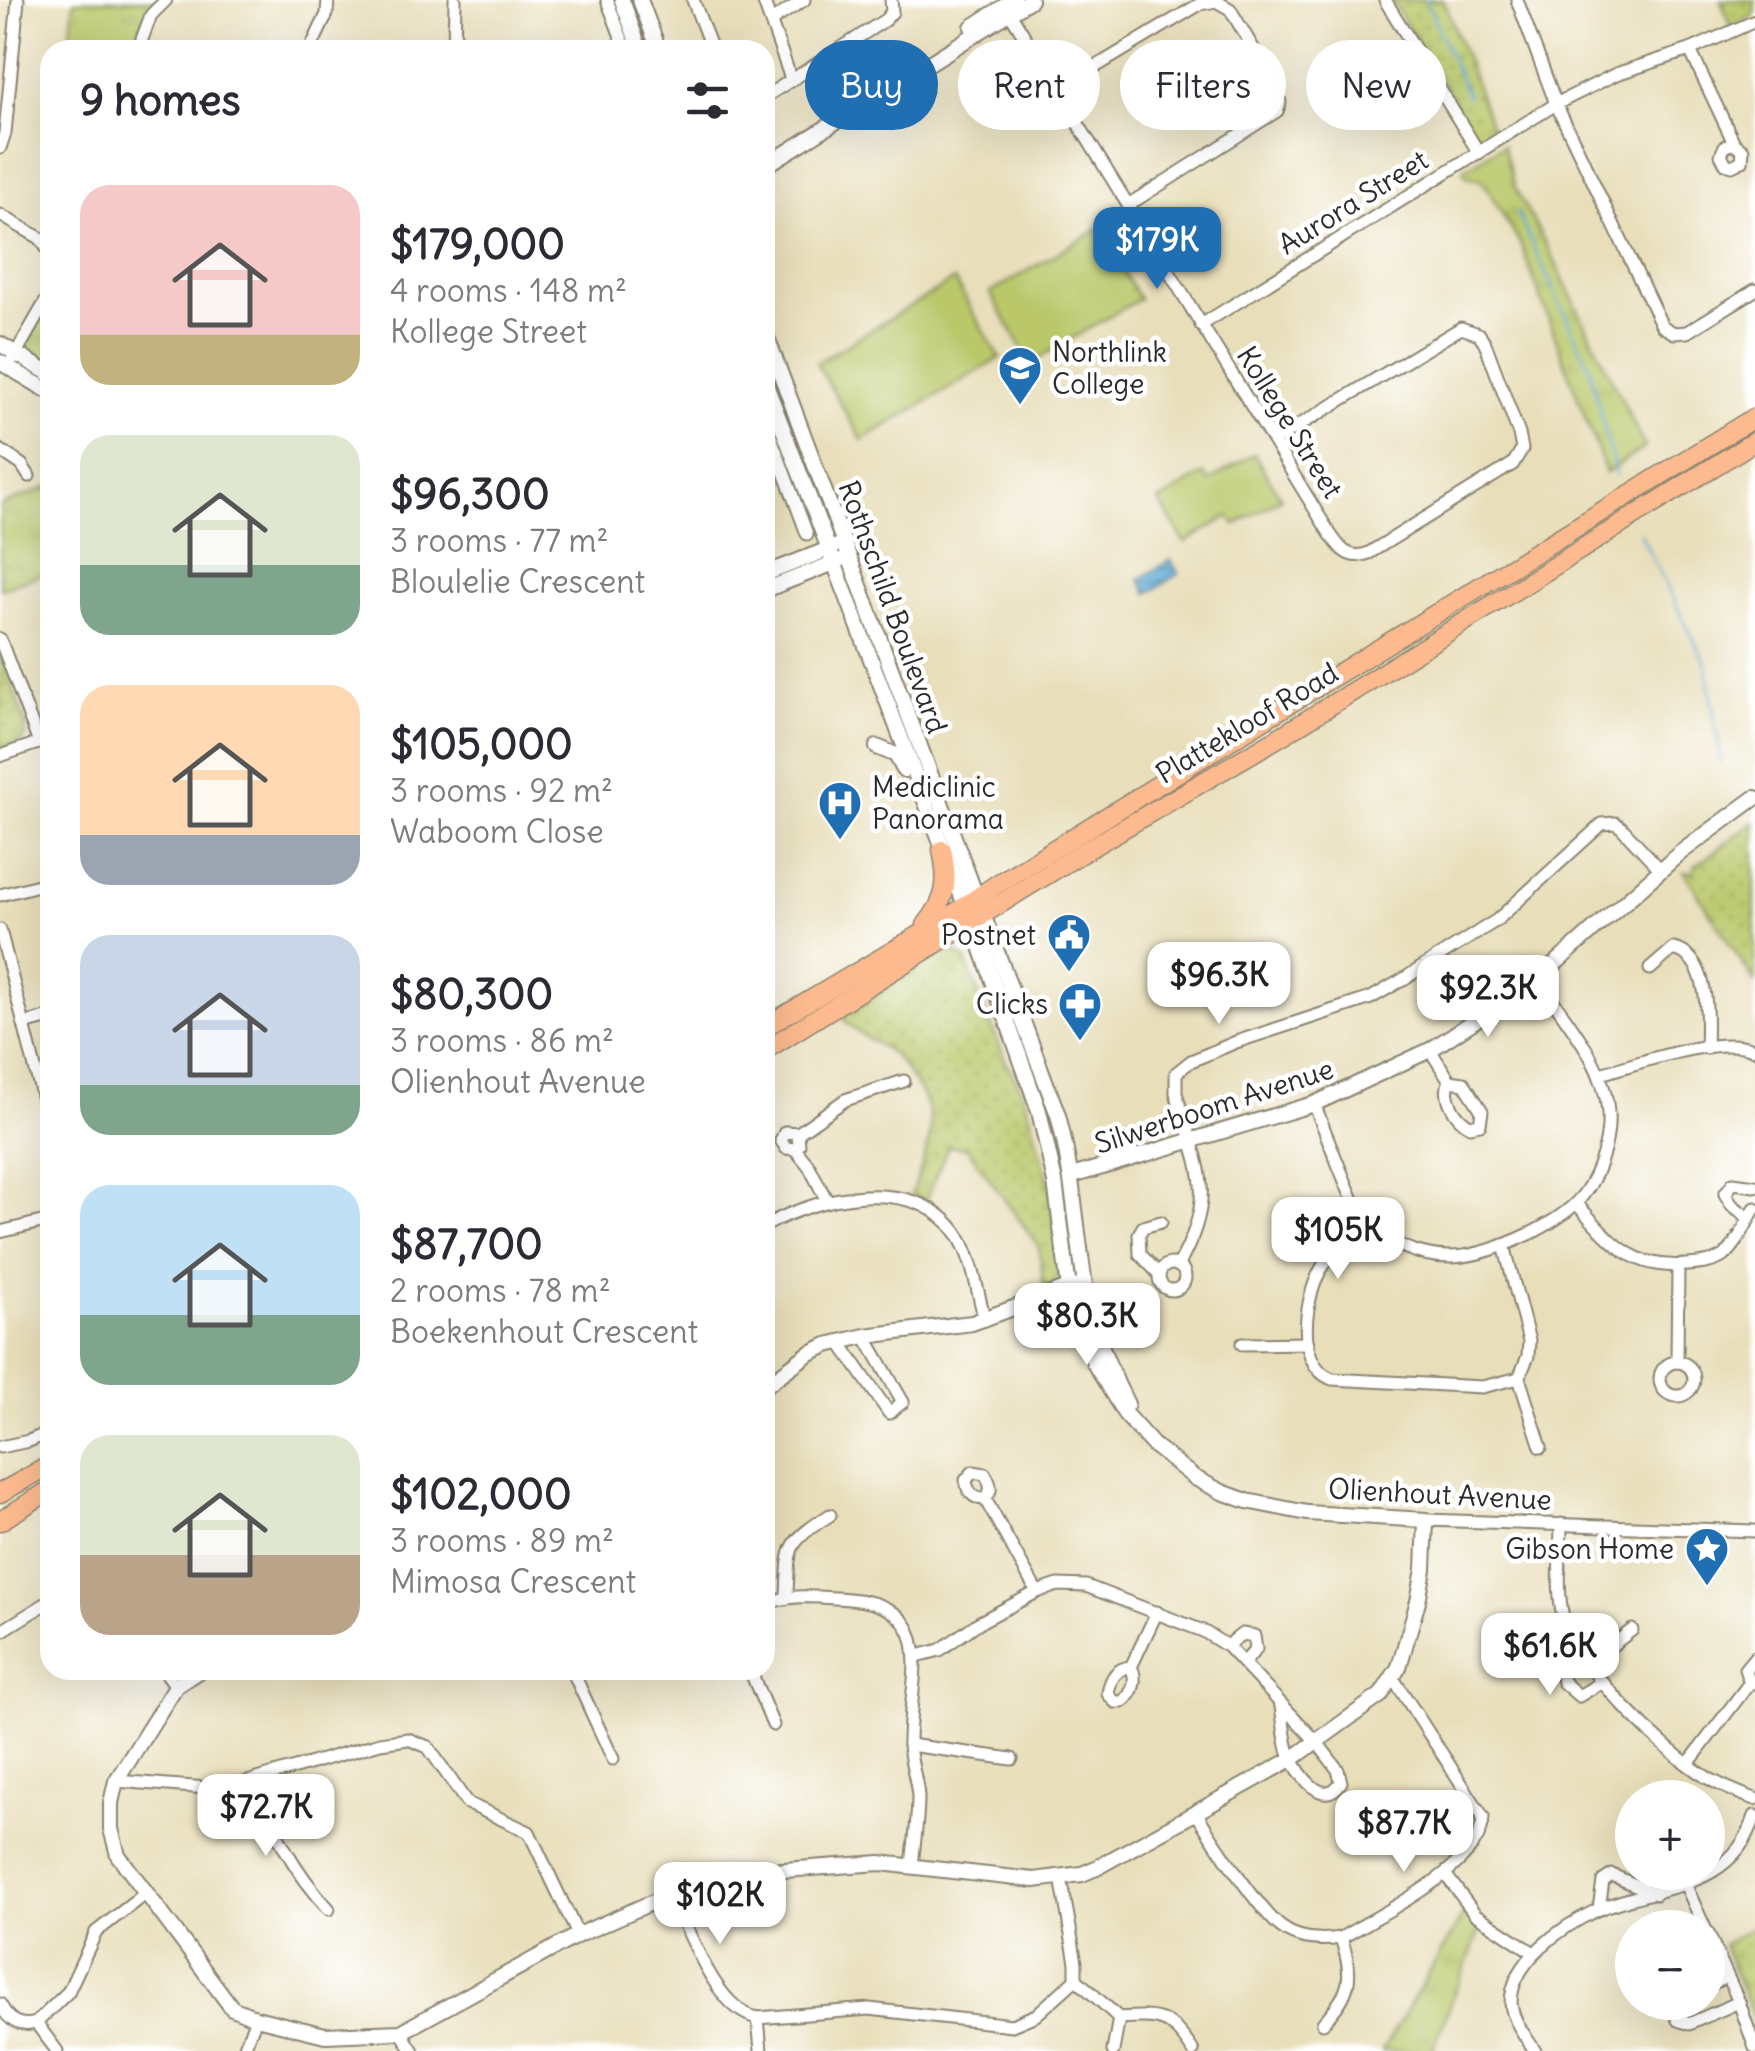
<!DOCTYPE html>
<meta charset="utf-8">
<style>
:root{--surface:#fff;--page:#f2f2f3;--text:#2b2b33;--muted:#7c7c81;--accent:#1f6fb2}
body{margin:0;font-family:Delius,sans-serif;background:var(--page);color:var(--text);height:100vh;display:flex;flex-direction:column;font-size:38px;white-space:nowrap}
*{box-sizing:border-box;margin:0}
p{font-size:32px;color:var(--muted)}
.icon{flex:none;width:55px;height:55px;fill:none;stroke:currentColor;stroke-width:2;stroke-linecap:round;stroke-linejoin:round}
.map{position:relative;flex:1;overflow:hidden}
.details{position:absolute;left:40px;top:40px;width:735px;height:1640px;display:flex;flex-direction:column;background:var(--surface);border-radius:30px;box-shadow:0 10px 40px #0002}
.details>*{flex:none}
.top-card{position:absolute;left:805px;top:40px;width:800px;height:90px;display:flex;gap:20px}
.buttons{position:absolute;left:1615px;top:1780px;display:grid;gap:20px}
.buttons a{display:grid;place-items:center;width:110px;height:110px;border-radius:50%;background:var(--surface);box-shadow:0 10px 40px #0002;font-size:50px}
.price{position:absolute;translate:-50% -85px;padding:0 22px;border-radius:20px;background:#fff;color:#222;font-size:32px;line-height:65px;filter:drop-shadow(0 2px 5px #0008)}
.price::after{content:'';position:absolute;left:50%;top:60px;width:30px;height:22px;margin-left:-15px;background:inherit;clip-path:polygon(0 0,100% 0,50% 100%)}
.price.selected{background:var(--accent);color:#fff}
ul{padding:0;list-style:none}
li{display:flex;align-items:center;gap:30px;height:250px;padding:0 40px}
li span{display:grid;place-items:center;flex:none;width:280px;height:200px;border-radius:30px;color:#555}
li>.icon{margin-inline-start:auto}
span .icon{width:120px;height:120px;fill:#fffc;stroke-width:1}
li b{font-size:42px}
h2{display:flex;justify-content:space-between;align-items:center;height:120px;padding:0 40px;font-size:42px}
.chip{padding:0 35px;border-radius:45px;background:var(--surface);box-shadow:0 10px 40px #0002;font-size:35px;line-height:90px}
.chip.selected{background:var(--accent);color:#fff}
.map>svg:first-child{display:block}
.grass{fill:url(#grass-tufts);stroke:#727a4a;stroke-width:2.5}
.park{fill:url(#park-dots);stroke:#727a4a;stroke-width:2.5}
.pitch{fill:#bac86a;stroke:#727a4a;stroke-width:2.5}
.water{fill:url(#water-rules);stroke:#426b80;stroke-width:2.5}
.lines{fill:none;stroke-linecap:round;stroke-linejoin:round}
.stream{stroke:#5aabd5;stroke-width:2.5}
.minor-casing{stroke:#8a8472;stroke-width:15}
.tertiary-casing{stroke:#8a8472;stroke-width:18}
.primary-casing{stroke:#8a8472;stroke-width:21}
.minor{stroke:#fff;stroke-width:11}
.tertiary{stroke:#fff;stroke-width:14}
.primary{stroke:#fcba8e;stroke-width:18}
.labels{text-anchor:middle;dominant-baseline:central;stroke-width:9;stroke-linejoin:round;paint-order:stroke}
.street-label{font-size:28px;fill:#2b2b2b;stroke:#fff}
.poi-label{font-size:28px;fill:#2b2b2b;stroke:#fff;text-anchor:end}
</style>
<div class="map">
<svg width="1755" height="2051" viewBox="0 0 1755 2051">
<defs>
<pattern id="grass-tufts" width="24" height="20" patternUnits="userSpaceOnUse" patternTransform="scale(2.5)"><rect width="24" height="20" fill="#bac86a"/><path d="M3 7l-1-3M5 7V3M7 7l1-3M15 17l-1-3M17 17v-4M19 17l1-3" fill="none" stroke="#a0ac5c"/></pattern>
<pattern id="park-dots" width="8" height="8" patternUnits="userSpaceOnUse" patternTransform="scale(2.5)"><rect width="8" height="8" fill="#bac86a"/><path d="M2 2h.1M6 6h.1" fill="none" stroke="#a0ac5c" stroke-width="1.8" stroke-linecap="round"/></pattern>
<pattern id="water-rules" width="6" height="5" patternUnits="userSpaceOnUse" patternTransform="scale(2.5)"><rect width="6" height="5" fill="#5aabd5"/><path d="M0 2.5h6" fill="none" stroke="#4b8bad"/></pattern>
</defs>
<rect width="100%" height="100%" fill="#fff"/>
<filter id="ink" filterUnits="userSpaceOnUse"><feTurbulence type="fractalNoise" baseFrequency=".01" numOctaves="2"/><feDisplacementMap in="SourceGraphic" scale="20" xChannelSelector="R" yChannelSelector="G"/><feConvolveMatrix kernelMatrix="1 2 1 2 8 2 1 2 1" color-interpolation-filters="sRGB"/></filter>
<filter id="wash" filterUnits="userSpaceOnUse"><feTurbulence type="fractalNoise" baseFrequency=".0048" numOctaves="4" result="noise"/><feDisplacementMap in="SourceGraphic" scale="40" xChannelSelector="R" yChannelSelector="G"/><feGaussianBlur stdDeviation="2.25" result="paint"/><feColorMatrix in="noise" values="0 0 0 0 0 0 0 0 0 0 0 0 0 0 0 0 0 1.4 0 .05"/><feComposite in="paint" operator="in"/></filter>
<g filter="url(#wash)">
<rect width="100%" height="100%" fill="#e8deb9"/>
<g class="grass">
<path d="M74 0H159L144 17 133 50H69Z"/>
<path d="M1503 145 1515 188 1549 250 1645 447 1606 473 1521 245 1482 180 1466 176 1463 170Z"/>
<path d="M50 303V368L27 353 25 347Z"/>
<path d="M50 486V571L0 589V506Z"/>
<path d="M1465 1912 1482 1925 1432 2051H1382Z"/>
</g>
<g class="park">
<path d="M1391 0H1444L1495 137 1481 138 1472 131Z"/>
<path d="M1721 0H1755V15L1731 28Z"/>
<path d="M0 651 27 727 22 741 0 749Z"/>
<path d="M1755 822V983L1684 872H1694L1695 866Z"/>
<path d="M956 952 966 961 1005 1060 1022 1089 1042 1155 1049 1183 1060 1269 1057 1281 1044 1290 1039 1247 967 1148 948 1146 926 1201 911 1195C927 1149 945 1122 911 1078 905 1070 899 1060 892 1054 873 1039 858 1037 842 1017L944 953Z"/>
<path d="M1755 1926V2022L1723 1945Z"/>
</g>
<g class="pitch">
<path d="M1098 229 1139 299 1031 363 990 293Z"/>
<path d="M954 280 1000 358 862 440 816 363Z"/>
<path d="M1254 454 1281 498 1235 525 1229 516 1185 543 1159 501 1204 474 1209 481Z"/>
</g>
<path class="water" d="M1171 560 1179 574 1148 593 1140 579Z"/>
<g class="lines">
<g class="stream">
<path d="M1426 0 1468 97"/>
<path d="M1517 212 1589 366 1616 476"/>
<path d="M1640 533 1706 664 1721 761"/>
</g>
</g>
</g>
<g filter="url(#ink)">
<g class="lines">
<defs>
<g id="minor">
<path d="M607 0 626 50"/>
<path d="M693 0 712 50"/>
<path d="M763 0 791 79"/>
<path d="M1385 0 1479 153"/>
<path d="M1517 0 1556 104 1662 326 1674 333 1687 332 1755 290"/>
<path d="M1007 8 1327 529C1338 546 1347 562 1369 553L1513 464 1522 449 1519 434 1485 343 1479 334 1461 328 1273 441"/>
<path d="M771 21 804 0"/>
<path d="M456 38 483 50"/>
<path d="M138 50 151 15 166 0"/>
<path d="M310 50 327 14 328 0"/>
<path d="M454 50 455 0"/>
<path d="M1690 50 1734 143 1743 150 1742 161 1732 166 1726 164 1721 155 1725 146 1734 143"/>
<path d="M1057 90 1200 4 1216 1 1230 9 1278 90 1280 103 1277 111 1128 205"/>
<path d="M765 97 885 20 892 12 891 0"/>
<path d="M0 148 5 133 18 0"/>
<path d="M0 215 40 238 50 253"/>
<path d="M1201 325 1556 104 1616 74 1690 50 1755 21"/>
<path d="M12 360 50 294"/>
<path d="M765 421 807 534"/>
<path d="M0 450 22 465 29 476"/>
<path d="M0 639 39 743"/>
<path d="M0 756 50 739"/>
<path d="M0 895 50 882"/>
<path d="M0 930 50 1127"/>
<path d="M1650 969 1673 949C1711 956 1707 1019 1706 1048"/>
<path d="M24 1024 50 1017"/>
<path d="M1430 1050 1450 1081 1464 1083 1482 1111 1480 1124 1470 1126C1455 1118 1442 1096 1450 1081"/>
<path d="M1600 1074C1637 1064 1721 1033 1755 1050"/>
<path d="M1314 1104C1323 1124 1355 1213 1366 1223 1389 1243 1419 1257 1449 1257 1487 1257 1547 1230 1575 1204 1597 1183 1610 1142 1608 1113 1605 1062 1565 1020 1538 979"/>
<path d="M798 1133 799 1145 795 1149 786 1148 781 1140 785 1132 798 1133 845 1100 904 1081"/>
<path d="M795 1149 809 1166 827 1201"/>
<path d="M1576 1203C1611 1241 1630 1270 1687 1265 1700 1264 1714 1263 1725 1255 1738 1244 1746 1223 1755 1208"/>
<path d="M1749 1218 1732 1205 1725 1194 1733 1183 1755 1186"/>
<path d="M1362 1220C1350 1234 1336 1248 1325 1263 1305 1291 1293 1364 1332 1379L1482 1387 1519 1378 1528 1356 1529 1341 1504 1245"/>
<path d="M765 1226C818 1196 913 1174 956 1232 973 1256 977 1292 985 1320"/>
<path d="M0 1232 50 1220"/>
<circle cx="1172" cy="1277" r="13"/>
<path d="M1178 1266C1219 1193 1198 1167 1176 1093V1073L1191 1061 1236 1042 1371 998 1402 980 1497 920 1602 824 1615 823 1621 827 1660 869"/>
<path d="M1159 1274 1140 1254 1139 1234 1143 1227 1161 1222"/>
<path d="M839 1341 889 1413 903 1402 865 1336"/>
<path d="M1242 1344 1308 1343"/>
<path d="M1677 1362 1678 1266"/>
<circle cx="1677" cy="1379" r="17"/>
<path d="M1519 1378 1541 1447"/>
<path d="M0 1447 29 1441 50 1432"/>
<path d="M985 1499C993 1491 991 1484 985 1474L973 1472 966 1480C967 1491 973 1499 985 1499L1037 1592"/>
<path d="M1426 1520 1755 1531"/>
<path d="M1561 1524C1561 1554 1556 1588 1563 1617 1576 1666 1662 1750 1706 1777 1721 1786 1738 1793 1755 1799"/>
<path d="M787 1596C789 1546 786 1543 830 1515"/>
<path d="M765 1604C795 1593 817 1597 849 1599 944 1607 908 1681 909 1744 910 1762 917 1779 918 1797 918 1820 914 1844 912 1867"/>
<path d="M0 1632 50 1601"/>
<path d="M1227 1646 1242 1634 1254 1636 1256 1649 1244 1663"/>
<path d="M1576 1650 1560 1667 1563 1682 1579 1696 1602 1682"/>
<path d="M917 1656 940 1650 978 1623 1037 1592 1058 1585 1086 1586 1203 1631 1227 1646 1316 1741 1338 1770 1341 1782C1323 1810 1299 1774 1290 1755 1284 1741 1284 1722 1281 1707"/>
<path d="M1755 1657 1745 1669 1748 1678 1755 1683"/>
<path d="M1588 1664 1632 1630"/>
<path d="M1131 1667C1116 1668 1110 1679 1108 1694L1115 1702H1122C1133 1694 1138 1679 1131 1667L1157 1612"/>
<path d="M164 1670 176 1686"/>
<path d="M572 1670 613 1759"/>
<path d="M750 1670 773 1725"/>
<path d="M909 1745 1012 1759"/>
<path d="M1688 1764 1751 1681"/>
<path d="M116 1781 207 1788 234 1786 380 1743 408 1739 428 1747 467 1803 529 1832 578 1935"/>
<path d="M256 1781C271 1830 294 1871 329 1909"/>
<path d="M1197 1814C1212 1839 1260 1911 1281 1927 1298 1940 1321 1941 1341 1938 1380 1914 1483 1866 1483 1817L1393 1678"/>
<path d="M1445 1874 1475 1914 1534 1953"/>
<path d="M1686 1886 1705 1928"/>
<path d="M671 1894C689 1930 716 2011 758 2018L869 2009 1012 2025 1036 2015 1076 1979V1963L1061 1877"/>
<path d="M1599 1909 1603 1881 1612 1875 1656 1894"/>
<path d="M1708 1933 1739 2002 1755 2048"/>
<path d="M1076 1979 1119 2018"/>
<path d="M1708 1986 1727 1976"/>
<path d="M1679 2002 1675 2014 1678 2020 1689 2024 1739 2002"/>
<path d="M0 2004C8 2020 18 2028 36 2023L68 1992 96 1932 146 1893"/>
<path d="M758 2018 761 2051"/>
<path d="M1119 2018C1160 2015 1170 2016 1193 2051"/>
<path d="M36 2023 57 2051"/>
<path d="M1323 2023C1352 1991 1354 1978 1341 1938"/>
<path d="M401 2032 413 2051"/>
<path d="M243 2051 256 2018"/>
<path d="M1113 2051 1119 2018"/>
<path d="M1535 2051C1526 2037 1512 2020 1511 2003 1511 1961 1563 1926 1597 1910 1656 1884 1731 1893 1755 1816"/>
</g>
<g id="tertiary">
<path d="M622 0 640 50"/>
<path d="M640 0 659 50"/>
<path d="M972 27 1014 0"/>
<path d="M765 166 1030 0"/>
<path d="M765 332 1058 1115C1072 1169 1076 1223 1084 1278 1090 1321 1107 1365 1127 1404"/>
<path d="M0 344 50 374"/>
<path d="M0 362 50 392"/>
<path d="M765 574 834 547"/>
<path d="M765 590 839 561"/>
<path d="M877 747 896 755 904 770"/>
<path d="M1072 1176 1314 1104 1430 1050 1538 979 1680 853 1755 798"/>
<path d="M765 1386 808 1354 827 1345 865 1336 972 1323 1074 1286"/>
<path d="M200 1670 176 1686 116 1781 111 1803V1829L118 1855 232 2008 256 2018 325 2035 401 2032 578 1935 671 1894 729 1874 880 1863 1034 1880 1082 1874 1096 1868 1292 1759 1381 1695 1399 1667 1418 1601 1424 1569 1426 1520 1307 1513 1247 1501 1222 1492 1195 1478 1153 1445 1125 1414 1094 1363 1071 1304 1055 1182 1039 1111 981 947 765 382"/>
</g>
<g id="primary">
<path d="M926 925C947 899 949 882 942 850"/>
<path d="M765 1027 948 918 994 886 1755 417"/>
<path d="M765 1050 1085 851 1278 738 1755 441"/>
<path d="M0 1493 50 1465"/>
<path d="M0 1521 50 1490"/>
</g>
</defs>
<use href="#minor" class="minor-casing"/>
<use href="#tertiary" class="tertiary-casing"/>
<use href="#primary" class="primary-casing"/>
<use href="#minor" class="minor"/>
<use href="#tertiary" class="tertiary"/>
<use href="#primary" class="primary"/>
</g>
</g>
<defs>
<symbol id="university-pin" viewBox="-11 -11 22 30"><path d="M0 17L-7.5 6A9.5 9.5 0 1 1 7.5 6Z" fill="#1f6fb2" stroke="#fff"/><path d="M0-5L7-2L0 1L-7-2ZM-4 1L0 2.5L4 1V4Q0 6-4 4Z" fill="#fff"/></symbol>
<symbol id="hospital-pin" viewBox="-11 -11 22 30"><path d="M0 17L-7.5 6A9.5 9.5 0 1 1 7.5 6Z" fill="#1f6fb2" stroke="#fff"/><path d="M-5-5h3v3.5h4V-5h3V5h-3V1.5h-4V5h-3Z" fill="#fff"/></symbol>
<symbol id="civic-pin" viewBox="-11 -11 22 30"><path d="M0 17L-7.5 6A9.5 9.5 0 1 1 7.5 6Z" fill="#1f6fb2" stroke="#fff"/><path d="M-.6-6.5H3V-4.5H.6V-3L4-1V1h2V6H-6V1h2V-1L-.6-3ZM-1.2 2.5V6h2.4V2.5Z" fill="#fff"/></symbol>
<symbol id="pharmacy-pin" viewBox="-11 -11 22 30"><path d="M0 17L-7.5 6A9.5 9.5 0 1 1 7.5 6Z" fill="#1f6fb2" stroke="#fff"/><path d="M-2-6h4v4h4v4h-4v4h-4v-4h-4v-4h4Z" fill="#fff"/></symbol>
<symbol id="sight-pin" viewBox="-11 -11 22 30"><path d="M0 17L-7.5 6A9.5 9.5 0 1 1 7.5 6Z" fill="#1f6fb2" stroke="#fff"/><path d="M0-6L1.8-2.2L6-1.7L2.9 1.2L3.7 5.4L0 3.3L-3.7 5.4L-2.9 1.2L-6-1.7L-1.8-2.2Z" fill="#fff"/></symbol>
</defs>
<g fill-rule="evenodd">
<use href="#university-pin" x="995" y="343" width="50" height="68"/>
<use href="#hospital-pin" x="815" y="778" width="50" height="68"/>
<use href="#civic-pin" x="1044" y="910" width="50" height="68"/>
<use href="#pharmacy-pin" x="1055" y="979" width="50" height="68"/>
<use href="#sight-pin" x="1682" y="1524" width="50" height="68"/>
</g>
<g class="labels">
<g class="street-label">
<text transform="translate(1353 202) rotate(-32)">Aurora Street</text>
<text transform="translate(1290 422) rotate(58)">Kollege Street</text>
<text transform="translate(893 607) rotate(70)">Rothschild Boulevard</text>
<text transform="translate(1247 723) rotate(-31)">Plattekloof Road</text>
<text transform="translate(1214 1106) rotate(-18)">Silwerboom Avenue</text>
<text transform="translate(1440 1494) rotate(3)">Olienhout Avenue</text>
</g>
<g class="poi-label">
<text x="1052" y="352" text-anchor="start">Northlink<tspan x="1052" dy="32">College</tspan></text>
<text x="872" y="787" text-anchor="start">Mediclinic<tspan x="872" dy="32">Panorama</tspan></text>
<text x="1036" y="935">Postnet</text>
<text x="1048" y="1004">Clicks</text>
<text x="1674" y="1549">Gibson Home</text>
</g>
</g>
</svg>
<div class="buttons">
<a>+</a>
<a>−</a>
</div>
<b class="price selected" style="left:1157px;top:292px">$179K</b>
<b class="price" style="left:1219px;top:1027px">$96.3K</b>
<b class="price" style="left:1488px;top:1040px">$92.3K</b>
<b class="price" style="left:1338px;top:1282px">$105K</b>
<b class="price" style="left:1087px;top:1368px">$80.3K</b>
<b class="price" style="left:1550px;top:1698px">$61.6K</b>
<b class="price" style="left:266px;top:1859px">$72.7K</b>
<b class="price" style="left:1404px;top:1875px">$87.7K</b>
<b class="price" style="left:720px;top:1947px">$102K</b>
<div class="top-card">
<a class="chip selected">Buy</a>
<a class="chip">Rent</a>
<a class="chip">Filters</a>
<a class="chip">New</a>
</div>
<section class="details">
<h2>9 homes<svg class="icon" aria-label="filters" viewBox="0 0 24 24"><path d="M4 7h16M4 17h16"/><circle cx="9" cy="7" r="2"/><circle cx="15" cy="17" r="2"/></svg></h2>
<ul>
<li><span style="background:linear-gradient(#f6c9c9 75%,#c2b280 0)"><svg class="icon" aria-label="home" viewBox="0 0 24 24"><path d="M3 11l9-7 9 7M6 9v11h12V9"/></svg></span><div><b>$179,000</b><p>4 rooms · 148 m²</p><p>Kollege Street</p></div></li>
<li><span style="background:linear-gradient(#dfe7d0 65%,#7fa58c 0)"><svg class="icon" aria-label="home" viewBox="0 0 24 24"><path d="M3 11l9-7 9 7M6 9v11h12V9"/></svg></span><div><b>$96,300</b><p>3 rooms · 77 m²</p><p>Bloulelie Crescent</p></div></li>
<li><span style="background:linear-gradient(#ffd9b3 75%,#9aa5b1 0)"><svg class="icon" aria-label="home" viewBox="0 0 24 24"><path d="M3 11l9-7 9 7M6 9v11h12V9"/></svg></span><div><b>$105,000</b><p>3 rooms · 92 m²</p><p>Waboom Close</p></div></li>
<li><span style="background:linear-gradient(#c9d6e8 75%,#7fa58c 0)"><svg class="icon" aria-label="home" viewBox="0 0 24 24"><path d="M3 11l9-7 9 7M6 9v11h12V9"/></svg></span><div><b>$80,300</b><p>3 rooms · 86 m²</p><p>Olienhout Avenue</p></div></li>
<li><span style="background:linear-gradient(#bfe0f5 65%,#7fa58c 0)"><svg class="icon" aria-label="home" viewBox="0 0 24 24"><path d="M3 11l9-7 9 7M6 9v11h12V9"/></svg></span><div><b>$87,700</b><p>2 rooms · 78 m²</p><p>Boekenhout Crescent</p></div></li>
<li><span style="background:linear-gradient(#dfe7d0 60%,#b9a48a 0)"><svg class="icon" aria-label="home" viewBox="0 0 24 24"><path d="M3 11l9-7 9 7M6 9v11h12V9"/></svg></span><div><b>$102,000</b><p>3 rooms · 89 m²</p><p>Mimosa Crescent</p></div></li>
</ul>
</section>
</div>
